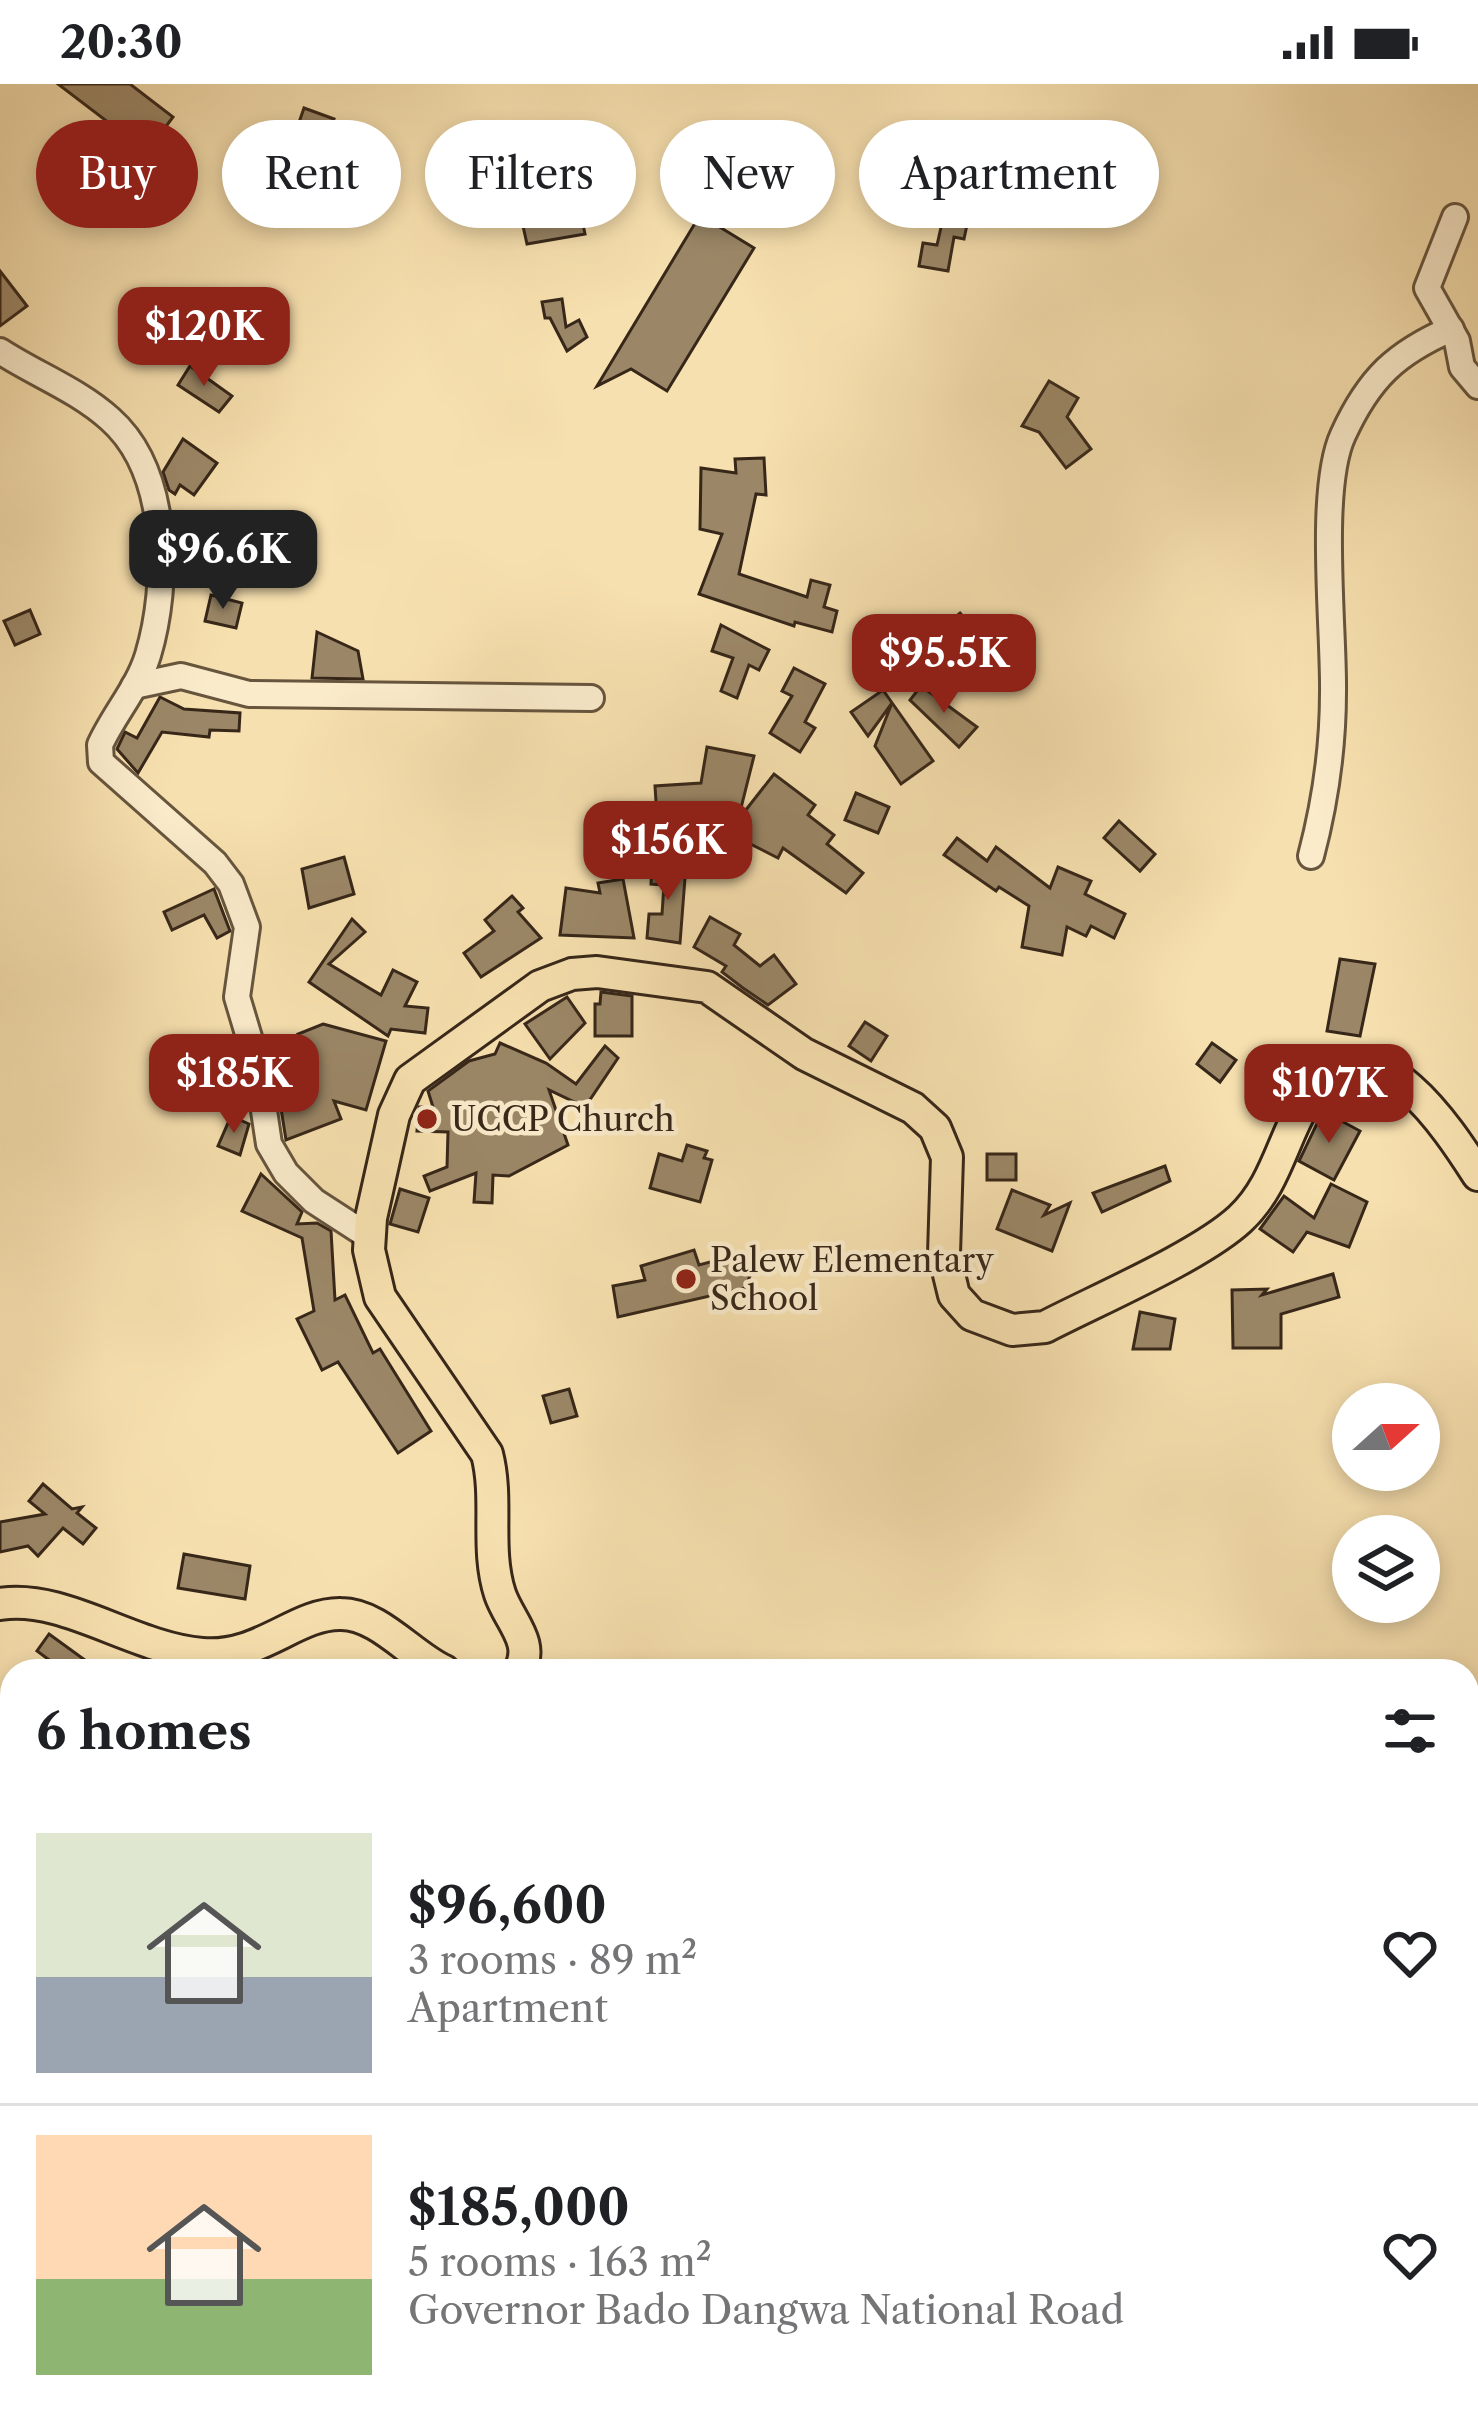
<!DOCTYPE html>
<meta charset="utf-8">
<style>
:root{--surface:#fff;--page:#f2f2f2;--text:#202124;--muted:#757577;--line:#e0e0e0;--accent:#8f2418}
body{margin:0;font-family:"Libre Caslon Text",serif;background:var(--page);color:var(--text);height:100vh;display:flex;flex-direction:column;font-size:45px;white-space:nowrap}
*{box-sizing:border-box;margin:0}
p{font-size:39px;color:var(--muted)}
.icon{flex:none;width:66px;height:66px;fill:none;stroke:currentColor;stroke-width:2;stroke-linecap:round;stroke-linejoin:round}
.map{position:relative;flex:1;overflow:hidden}
.drawer{position:absolute;left:0px;top:1575px;width:1479px;height:768px;display:flex;flex-direction:column;background:var(--surface);border-radius:36px 36px 0 0;box-shadow:0 6px 18px #0003}
.drawer>*{flex:none}
.top-card{position:absolute;left:36px;top:36px;width:1407px;height:108px;display:flex;gap:24px}
.needle{width:78px;rotate:69deg}
.tools{position:absolute;left:1332px;top:1299px;display:grid;gap:24px}
.tools a{display:grid;place-items:center;width:108px;height:108px;border-radius:50%;background:var(--surface);box-shadow:0 6px 18px #0003;font-size:60px}
.price{position:absolute;translate:-50% -102px;padding:0 27px;border-radius:24px;background:var(--accent);color:#fff;font-size:39px;line-height:78px;filter:drop-shadow(0 3px 6px #0008)}
.price::after{content:'';position:absolute;left:50%;top:72px;width:36px;height:27px;margin-left:-18px;background:inherit;clip-path:polygon(0 0,100% 0,50% 100%)}
.price.selected{background:#222;color:#fff}
ul{padding:0;list-style:none}
li{display:flex;align-items:center;gap:36px;height:300px;padding:0 36px}
li+li{border-top:3px solid var(--line)}
li span{display:grid;place-items:center;flex:none;width:336px;height:240px;border-radius:0px;color:#555}
li>.icon{margin-inline-start:auto}
span .icon{width:144px;height:144px;fill:#fffc;stroke-width:1}
li b{font-size:51px}
h2{display:flex;justify-content:space-between;align-items:center;height:144px;padding:0 36px;font-size:51px}
.pill{padding:0 42px;border-radius:54px;background:var(--surface);box-shadow:0 6px 18px #0003;font-size:42px;line-height:108px}
.pill.selected{background:var(--accent);color:#fff}
.status{display:flex;justify-content:space-between;align-items:center;height:84px;padding:0 60px;background:var(--surface);direction:ltr}
.status svg{height:33px;fill:currentColor}
.map>svg:first-child{display:block}
.building{fill:#9b8767;stroke:#372719;stroke-width:3}
.lines{fill:none;stroke-linecap:round;stroke-linejoin:round}
.minor-casing{stroke:#67553e;stroke-width:30}
.major-casing{stroke:#372719;stroke-width:36}
.minor{stroke:#faebcb;stroke-width:24}
.major{stroke:#f7e0af;stroke-width:30}
.poi-dot{fill:#8f2418;stroke:#faebcb;stroke-width:4.5}
.labels{text-anchor:middle;dominant-baseline:central;stroke-width:9;stroke-linejoin:round;paint-order:stroke}
.poi-label{font-size:33px;fill:#372719;stroke:#faebcb;text-anchor:start}
</style>
<div class="status"><b>20:30</b><svg viewBox="0 0 49 12"><path d="M0 12V9h3v3zM5 12V6h3v6zM10 12V3h3v9zM15 12V0h3v12zM26 1h20v11H26zM47 4h2v5h-2z"/></svg></div>
<div class="map">
<svg width="1478" height="2343" viewBox="0 0 1478 2343">
<rect width="100%" height="100%" fill="#f7e0af"/>
<filter id="stains"><feTurbulence type="fractalNoise" baseFrequency=".00167" numOctaves="4"/><feColorMatrix values="0 0 0 0 .2 0 0 0 0 .09 0 0 0 0 .02 0 0 0 .5 -.17"/></filter>
<radialGradient id="worn" r=".72"><stop offset=".6" stop-color="#630" stop-opacity="0"/><stop offset="1" stop-color="#630" stop-opacity=".3"/></radialGradient>
<g class="building">
<path d="M58 0H130L173 33 147 68Z"/>
<path d="M304 24 334 35 324 61 295 50Z"/>
<path d="M933 80 951 96 954 84 978 89 964 155 954 153 948 187 919 182 923 159 937 161 944 130 913 103Z"/>
<path d="M581 131 585 150 527 160 523 142Z"/>
<path d="M700 131 754 164 667 307 631 285 597 302Z"/>
<path d="M0 187 27 222 0 242Z"/>
<path d="M562 215 566 243 579 236 587 253 567 267 550 234H545L542 218Z"/>
<path d="M190 282 232 312 219 328 178 301Z"/>
<path d="M1049 297 1078 314 1067 333 1091 365 1066 384 1039 348 1022 342Z"/>
<path d="M183 355 217 379 194 411 180 401 175 410 169 406 163 388Z"/>
<path d="M764 374 766 411 756 410 739 490 807 513 811 496 830 501 824 523 837 527 832 548 795 538 794 542 699 510 722 450 700 445 701 384 736 389 735 375Z"/>
<path d="M211 511 242 519 236 544 205 537Z"/>
<path d="M30 526 40 550 15 561 4 537Z"/>
<path d="M960 529 992 567 965 590 947 569 959 553 914 576 911 571Z"/>
<path d="M890 532 912 576 878 593 856 549Z"/>
<path d="M721 541 769 566 759 586 749 581 737 614 721 607 733 574 712 567Z"/>
<path d="M317 548 358 567 363 595 312 594Z"/>
<path d="M794 584 825 600 805 638 815 644 800 668 770 649 792 612 782 607Z"/>
<path d="M921 602 977 643 959 663 910 616Z"/>
<path d="M883 606 933 677 901 700 875 662 892 619 868 652 851 628Z"/>
<path d="M160 613 184 625 240 629 239 647 210 646 209 653 162 648 138 689 117 665 125 648 137 654Z"/>
<path d="M707 663 754 672 738 736 774 690 815 721 808 731 834 751 827 760 863 789 846 809 783 764 778 774 693 731 657 734 655 702 701 699Z"/>
<path d="M856 709 889 723 878 749 845 736Z"/>
<path d="M1119 737 1155 770 1140 787 1104 754Z"/>
<path d="M957 754 987 777 996 763 1050 804 1058 783 1091 797 1085 810 1125 830 1114 854 1091 842 1086 852 1067 843 1062 871 1022 863 1029 822 999 803 996 807 944 771Z"/>
<path d="M344 773 354 810 309 824 302 785Z"/>
<path d="M652 779 686 781 680 859 647 854 649 830H662L664 801 651 800Z"/>
<path d="M623 795 634 854 560 851 566 804 600 809 598 799Z"/>
<path d="M214 805 230 847 217 854 204 831 172 846 164 828Z"/>
<path d="M512 812 523 824 518 828 541 854 481 893 464 869 494 847 485 836Z"/>
<path d="M710 833 740 850 734 861 760 882 774 871 796 900 768 921 743 904 722 888 726 882 694 863Z"/>
<path d="M352 835 365 848 329 880 381 911 393 886 417 898 405 922 428 924 425 949 391 945 388 952 309 898Z"/>
<path d="M1340 875 1375 880 1360 952 1327 947Z"/>
<path d="M601 908 632 912V952H595V920H600Z"/>
<path d="M567 913 585 939 550 975 525 940Z"/>
<path d="M865 938 887 952 871 977 849 962Z"/>
<path d="M323 940 386 957 366 1026 334 1017 341 1035 286 1056 276 993 300 983 306 968 298 950Z"/>
<path d="M500 959 546 979 576 1000 605 962 618 974 585 1023 549 1006 568 1061 509 1092 493 1091 492 1119 474 1118 476 1089 430 1107 424 1092 447 1083 448 1048 417 1047 419 1023H433L428 1007 469 977 495 970Z"/>
<path d="M1212 959 1236 976 1220 998 1197 980Z"/>
<path d="M1323 1027 1360 1047 1334 1096 1299 1077Z"/>
<path d="M231 1032 249 1040 240 1071 218 1062Z"/>
<path d="M687 1061 707 1067 704 1074 712 1076 700 1118 650 1104 659 1070 682 1077Z"/>
<rect x="987" y="1070" width="29" height="26"/>
<path d="M1165 1082 1170 1097 1102 1128 1093 1109Z"/>
<path d="M261 1090 302 1128 297 1140 317 1139 331 1147 335 1216 345 1211 373 1269 380 1265 431 1347 398 1369 338 1278 322 1286 297 1235 314 1227 302 1154 242 1127Z"/>
<path d="M1331 1100 1367 1118 1349 1163 1307 1148 1293 1168 1260 1145 1284 1112 1314 1134Z"/>
<path d="M400 1105 429 1114 418 1148 390 1140Z"/>
<path d="M1012 1106 1050 1121 1044 1131 1070 1119 1052 1167 997 1145Z"/>
<path d="M694 1166 699 1181 733 1172 754 1182 745 1204 618 1233 613 1202 645 1196 641 1182Z"/>
<path d="M1333 1190 1339 1213 1281 1230V1264H1233L1232 1206 1267 1205 1262 1211Z"/>
<path d="M1140 1228 1175 1235 1170 1265H1133Z"/>
<path d="M569 1305 577 1332 551 1339 543 1312Z"/>
<path d="M43 1400 72 1425 82 1423 77 1429 96 1444 83 1460 63 1444 38 1472 28 1462 0 1468V1438L45 1430 29 1417Z"/>
<path d="M184 1470 250 1482 245 1515 178 1504Z"/>
<path d="M49 1550 100 1587H64L37 1567Z"/>
</g>
<g class="lines">
<defs>
<g id="minor">
<path d="M1455 133 1427 204 1457 257 1462 283 1478 302"/>
<path d="M0 267C35 290 78 306 110 335 170 388 169 501 148 571 138 604 114 630 100 661L101 678 215 779 231 800 247 843 237 913 257 980 269 1060 286 1089 314 1117 368 1152"/>
<path d="M134 602 181 592 249 610 591 614"/>
<path d="M1311 772C1325 719 1333 664 1333 608 1334 544 1318 405 1343 351 1369 294 1396 269 1451 245"/>
</g>
<g id="major">
<path d="M0 1520C65 1510 132 1564 202 1570 260 1575 296 1529 341 1530 379 1530 411 1572 444 1587"/>
<path d="M519 1587C536 1559 509 1537 500 1510 485 1464 499 1416 487 1370L380 1213 369 1166 371 1134 394 1031 410 996 540 902 572 890 597 888 707 903 804 970 913 1024 935 1044 947 1073 944 1170 954 1211 972 1231 1012 1246 1045 1243C1097 1216 1200 1172 1240 1135 1282 1096 1284 1038 1319 1000 1379 935 1451 1049 1478 1091"/>
<path d="M0 1654 12 1666"/>
<path d="M0 1881 12 1872"/>
</g>
</defs>
<use href="#minor" class="minor-casing"/>
<use href="#major" class="major-casing"/>
<use href="#minor" class="minor"/>
<use href="#major" class="major"/>
</g>
<g class="poi-dot">
<circle cx="427" cy="1035" r="12"/>
<circle cx="686" cy="1195" r="12"/>
</g>
<g class="labels">
<g class="poi-label">
<text x="451" y="1035">UCCP Church</text>
<text x="710" y="1176">Palew Elementary<tspan x="710" dy="38">School</tspan></text>
</g>
</g>
<rect width="100%" height="100%" filter="url(#stains)"/>
<rect width="100%" height="100%" fill="url(#worn)"/>
</svg>
<div class="tools">
<a><svg class="needle" viewBox="-14 -14 28 28"><path d="M0-13l5 13h-10z" fill="#e53935"/><path d="M0 13l5-13h-10z" fill="#757577"/></svg></a>
<a><svg class="icon" aria-label="layers" viewBox="0 0 24 24"><path d="M12 4l9 5-9 5-9-5zM3 14l9 5 9-5"/></svg></a>
</div>
<b class="price" style="left:204px;top:305px">$120K</b>
<b class="price selected" style="left:223px;top:528px">$96.6K</b>
<b class="price" style="left:944px;top:632px">$95.5K</b>
<b class="price" style="left:668px;top:819px">$156K</b>
<b class="price" style="left:234px;top:1052px">$185K</b>
<b class="price" style="left:1329px;top:1062px">$107K</b>
<div class="top-card">
<a class="pill selected">Buy</a>
<a class="pill">Rent</a>
<a class="pill">Filters</a>
<a class="pill">New</a>
<a class="pill">Apartment</a>
</div>
<section class="drawer">
<h2>6 homes<svg class="icon" aria-label="filters" viewBox="0 0 24 24"><path d="M4 7h16M4 17h16"/><circle cx="9" cy="7" r="2"/><circle cx="15" cy="17" r="2"/></svg></h2>
<ul>
<li><span style="background:linear-gradient(#dfe7d0 60%,#9aa5b1 0)"><svg class="icon" aria-label="home" viewBox="0 0 24 24"><path d="M3 11l9-7 9 7M6 9v11h12V9"/></svg></span><div><b>$96,600</b><p>3 rooms · 89 m²</p><p>Apartment</p></div><svg class="icon" aria-label="heart" viewBox="0 0 24 24"><path d="M12 20l-8-8c-3-5 5-10 8-4 3-6 11-1 8 4z"/></svg></li>
<li><span style="background:linear-gradient(#ffd9b3 60%,#8fb573 0)"><svg class="icon" aria-label="home" viewBox="0 0 24 24"><path d="M3 11l9-7 9 7M6 9v11h12V9"/></svg></span><div><b>$185,000</b><p>5 rooms · 163 m²</p><p>Governor Bado Dangwa National Road</p></div><svg class="icon" aria-label="heart" viewBox="0 0 24 24"><path d="M12 20l-8-8c-3-5 5-10 8-4 3-6 11-1 8 4z"/></svg></li>
</ul>
</section>
</div>
